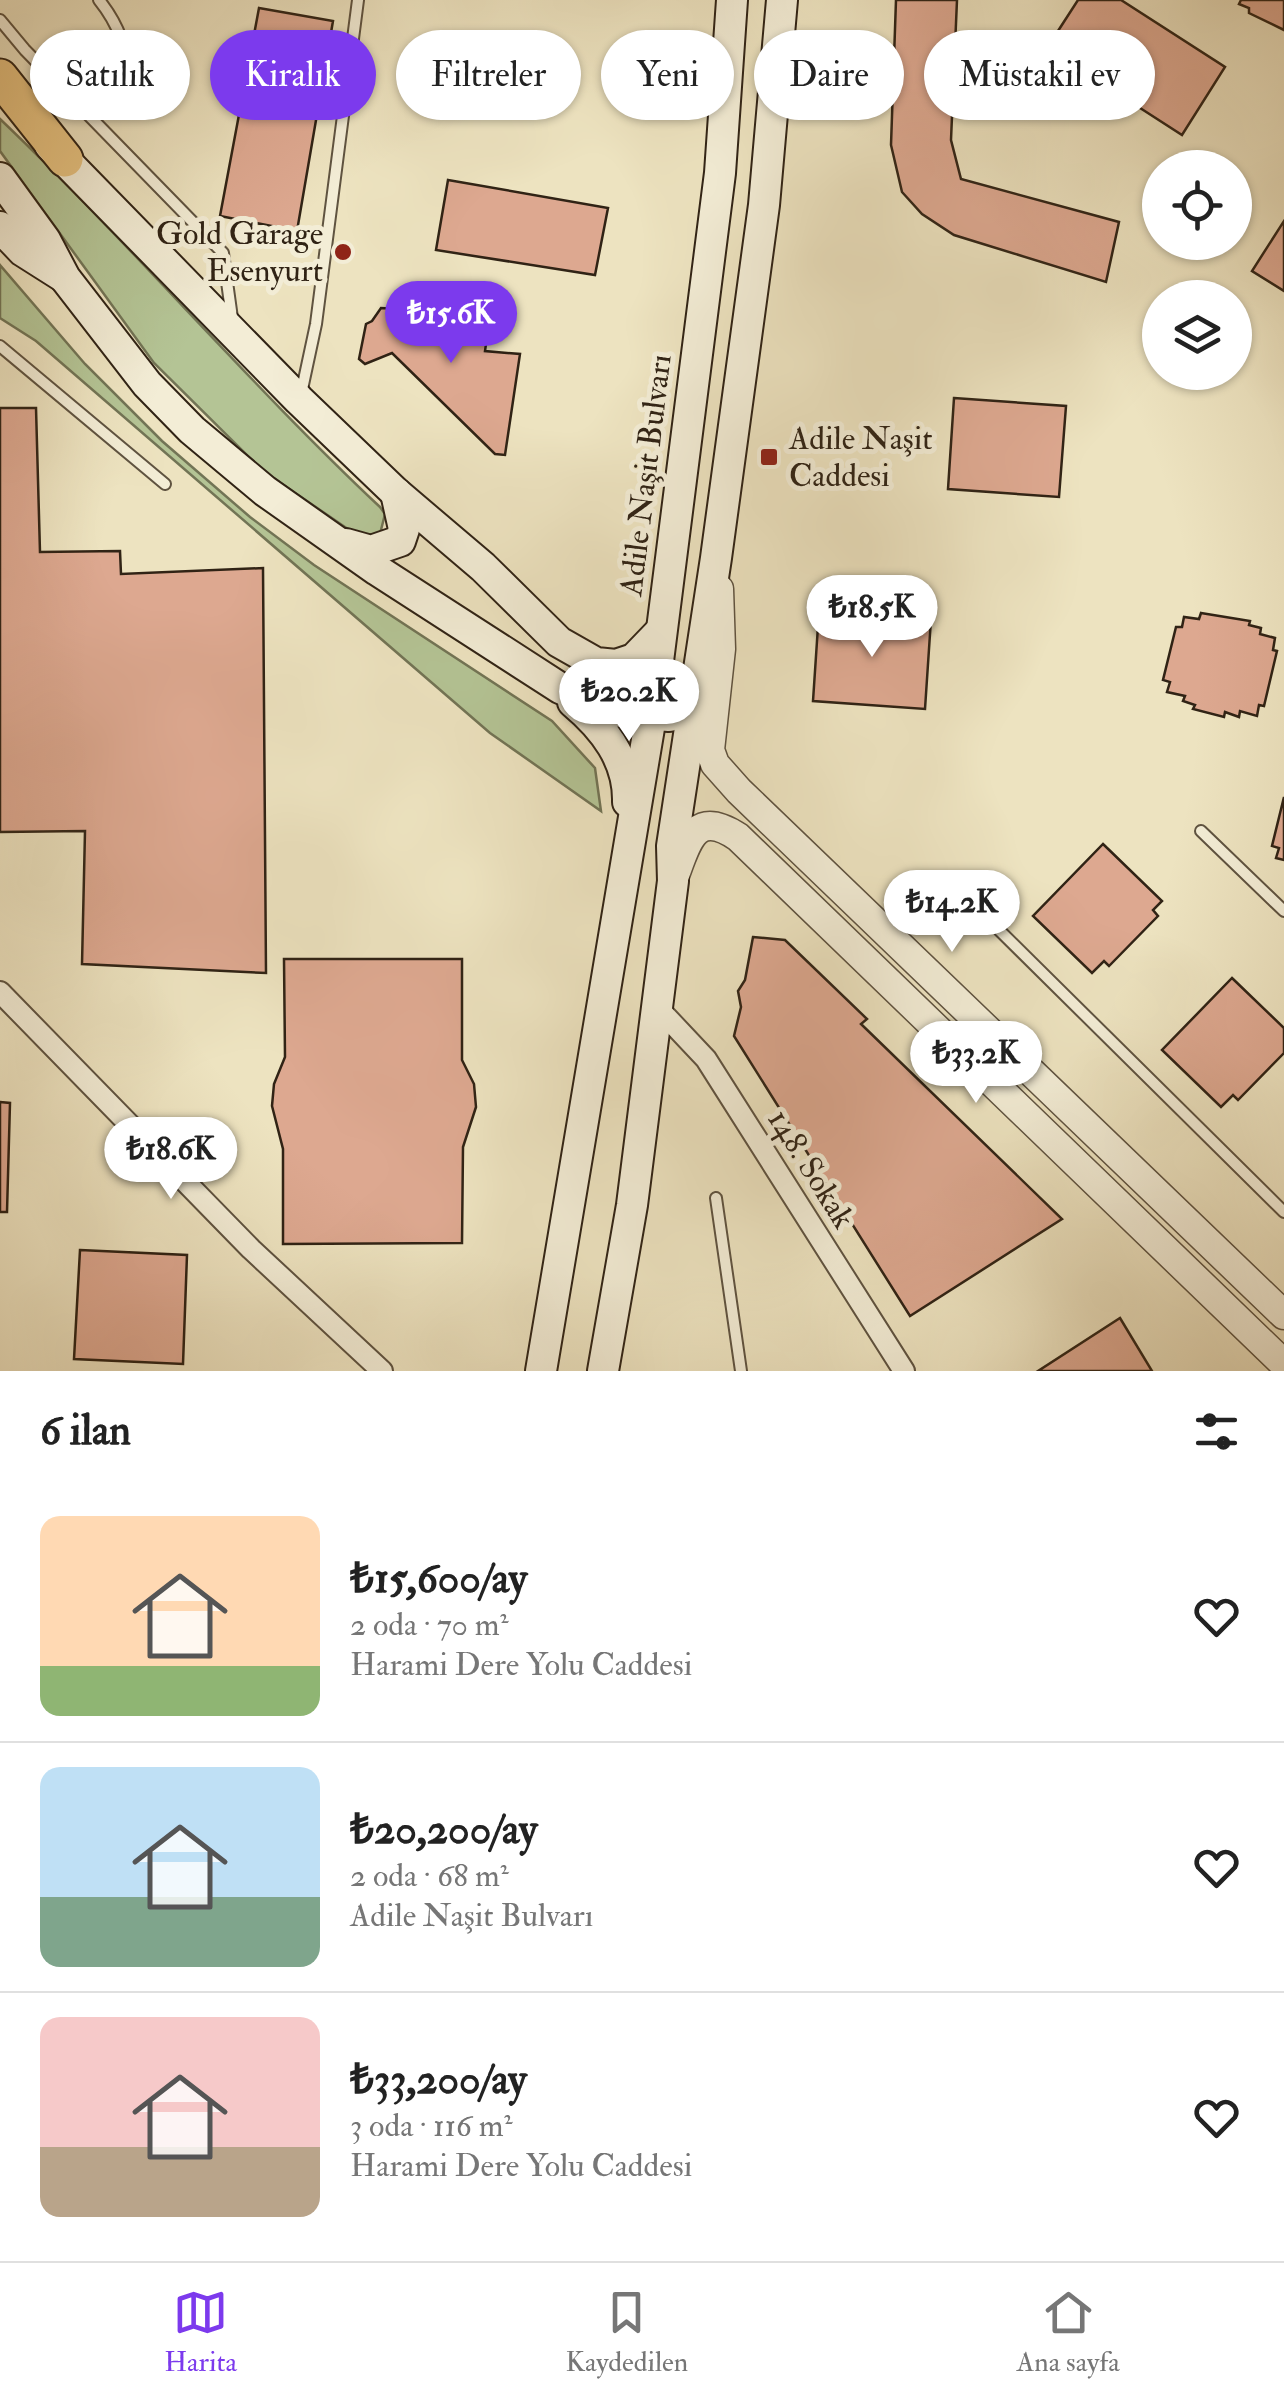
<!DOCTYPE html>
<html lang="tr">
<meta charset="utf-8">
<style>
:root{--surface:#fff;--page:#f6f6f6;--text:#222;--muted:#767676;--line:#e0e0e0;--accent:#7c3aed}
body{margin:0;font-family:"IM FELL Double Pica",serif;background:var(--page);color:var(--text);height:100vh;display:flex;flex-direction:column;font-size:38px;white-space:nowrap}
*{box-sizing:border-box;margin:0}
p{font-size:32px;color:var(--muted)}
.icon{flex:none;width:55px;height:55px;fill:none;stroke:currentColor;stroke-width:2;stroke-linecap:round;stroke-linejoin:round}
.map{position:relative;height:1371px;overflow:hidden}
.drawer{display:flex;flex-direction:column;background:var(--surface);flex:1}
.drawer>*{flex:none}
.banner{position:absolute;left:30px;top:30px;width:1225px;height:90px;display:flex;gap:20px}
.controls{position:absolute;left:1142px;top:150px;display:grid;gap:20px}
.controls a{display:grid;place-items:center;width:110px;height:110px;border-radius:50%;background:var(--surface);box-shadow:0 2px 8px #0004;font-size:50px}
.price{position:absolute;translate:-50% -85px;padding:0 22px;border-radius:35px;background:#fff;color:#222;font-size:32px;line-height:65px;filter:drop-shadow(0 2px 5px #0008)}
.price::after{content:'';position:absolute;left:50%;top:60px;width:30px;height:22px;margin-left:-15px;background:inherit;clip-path:polygon(0 0,100% 0,50% 100%)}
.price.selected{background:var(--accent);color:#fff}
ul{padding:0;list-style:none}
li{display:flex;align-items:center;gap:30px;height:250px;padding:0 40px}
li+li{border-top:2px solid var(--line)}
li span{display:grid;place-items:center;flex:none;width:280px;height:200px;border-radius:20px;color:#555}
li>.icon{margin-inline-start:auto}
span .icon{width:120px;height:120px;fill:#fffc;stroke-width:1}
li b{font-size:42px}
h2{display:flex;justify-content:space-between;align-items:center;height:120px;padding:0 40px;font-size:42px}
.tag{padding:0 35px;border-radius:45px;background:var(--surface);box-shadow:0 2px 8px #0004;font-size:35px;line-height:90px}
.tag.selected{background:var(--accent);color:#fff}
.tabs{display:flex;justify-content:space-around;align-items:center;height:140px;border-top:2px solid var(--line);background:var(--surface);font-size:28px;color:var(--muted)}
.tabs a{display:grid;justify-items:center;gap:5px}
.tabs .selected{color:var(--accent)}
.map>svg:first-child{display:block}
.green{fill:#b4c495;stroke:#727455;stroke-width:2.5}
.building{fill:#dda890;stroke:#302315;stroke-width:2.5}
.lines{fill:none;stroke-linecap:round;stroke-linejoin:round}
.service-casing{stroke:#5f5340;stroke-width:14}
.minor-casing{stroke:#5f5340;stroke-width:24}
.tertiary-casing{stroke:#5f5340;stroke-width:31}
.secondary-casing{stroke:#302315;stroke-width:34}
.trunk-casing{stroke:#302315;stroke-width:39}
.service{stroke:#f3edd6;stroke-width:10}
.minor{stroke:#f3edd6;stroke-width:20}
.tertiary{stroke:#f3edd6;stroke-width:28}
.secondary{stroke:#f3edd6;stroke-width:30}
.trunk{stroke:#e6c280;stroke-width:35}
.poi-dot{fill:#8f2418;stroke:#f3edd6;stroke-width:4}
.labels{text-anchor:middle;dominant-baseline:central;stroke-width:10;stroke-linejoin:round;paint-order:stroke}
.poi-label{font-size:32px;fill:#302315;stroke:#f3edd6;text-anchor:end}
.street-label{font-size:32px;fill:#302315;stroke:#f3edd6}
</style>
<div class="map">
<svg width="1284" height="1371" viewBox="0 0 1284 1371">
<rect width="100%" height="100%" fill="#ede3c0"/>
<filter id="stains"><feTurbulence type="fractalNoise" baseFrequency=".002" numOctaves="4"/><feColorMatrix values="0 0 0 0 .2 0 0 0 0 .09 0 0 0 0 .02 0 0 0 .5 -.17"/></filter>
<radialGradient id="worn" r=".72"><stop offset=".6" stop-color="#630" stop-opacity="0"/><stop offset="1" stop-color="#630" stop-opacity=".3"/></radialGradient>
<g class="green">
<path d="M0 119C131 244 248 383 380 507L385 514 380 534 361 538 263 471 154 363 0 151Z"/>
<path d="M0 265 85 364 162 441 250 517 314 565 552 721 595 768 601 811 490 733 36 341 0 318Z"/>
</g>
<g class="building">
<path d="M896 0H957L951 140 961 179 1119 222 1106 282 954 235 922 214 902 192 891 145Z"/>
<path d="M1078 0H1121L1225 67 1182 135 1047 48Z"/>
<path d="M1241 0H1284V30L1249 13V8L1239 4Z"/>
<path d="M259 8 333 21 297 231 220 216Z"/>
<path d="M448 180 608 208 595 275 436 250Z"/>
<path d="M1284 221V291L1252 271Z"/>
<path d="M399 305 489 323 485 351 520 354 505 455 495 454 392 353 365 364 359 359 366 324 372 321 381 308 399 309Z"/>
<path d="M954 398 1066 406 1059 497 948 489Z"/>
<path d="M0 408H36L40 552 120 551 121 574 263 568 266 973 82 964 85 831 0 832Z"/>
<path d="M819 611 931 619 925 709 813 701Z"/>
<path d="M1201 613 1250 621 1249 625 1261 628 1260 634 1275 638 1273 650 1277 651 1264 706 1259 705 1257 716 1240 711 1239 717 1225 712 1224 717 1193 709 1195 705 1183 701 1185 696 1167 692 1170 682 1163 680 1176 627H1182L1184 617 1199 619Z"/>
<path d="M1284 797V860L1276 858 1279 848 1272 846Z"/>
<path d="M1103 844 1162 901 1153 910 1158 916 1109 966 1104 961 1092 973 1033 916Z"/>
<path d="M753 937 785 940 867 1019 861 1024 1062 1219 910 1316 734 1036 741 1007 738 991 745 980Z"/>
<path d="M284 959H462V1060L474 1084 476 1107 463 1147 462 1243 283 1244V1149L272 1106 274 1084 285 1057Z"/>
<path d="M1232 978 1284 1028V1053L1238 1100 1233 1095 1221 1107 1162 1050Z"/>
<path d="M0 1102 10 1103 7 1212H0Z"/>
<path d="M80 1250 187 1255 183 1364 74 1359Z"/>
<path d="M1120 1318 1152 1371H1038Z"/>
</g>
<g class="lines">
<defs>
<g id="service">
<path d="M0 20 25 50 223 253 232 318"/>
<path d="M92 118C101 106 116 94 122 81 134 55 115 20 99 0"/>
<path d="M0 346 165 484"/>
<path d="M301 394 316 324 358 0"/>
<path d="M1201 831 1284 911"/>
<path d="M999 930 1284 1212"/>
<path d="M716 1198 741 1371"/>
</g>
<g id="minor">
<path d="M0 992 251 1249 382 1371"/>
<path d="M657 1007 706 1059 904 1371"/>
</g>
<g id="tertiary">
<path d="M719 589 721 649 710 750 715 764 739 791 1284 1315"/>
<path d="M675 875C688 839 696 809 738 837L1284 1364"/>
</g>
<g id="secondary">
<path d="M50 145 299 400 396 493 483 567 559 642 596 663 616 665 634 659 661 631"/>
<path d="M0 178 45 240 65 278 147 384 192 430 265 491 377 570 560 688 612 711 669 716"/>
<path d="M0 227 23 251 64 277"/>
<path d="M346 544 371 551 400 541 404 529 396 493"/>
<path d="M573 702C604 728 629 760 628 802"/>
<path d="M541 1371 651 716 720 173 732 0"/>
<path d="M603 1371 632 1205 673 881 672 846 716 558 764 205 782 0"/>
</g>
<path id="trunk" d="M0 77 65 159"/>
</defs>
<use href="#service" class="service-casing"/>
<use href="#minor" class="minor-casing"/>
<use href="#tertiary" class="tertiary-casing"/>
<use href="#secondary" class="secondary-casing"/>
<use href="#trunk" class="trunk-casing"/>
<use href="#service" class="service"/>
<use href="#minor" class="minor"/>
<use href="#tertiary" class="tertiary"/>
<use href="#secondary" class="secondary"/>
<use href="#trunk" class="trunk"/>
</g>
<g class="poi-dot">
<circle cx="343" cy="252" r="10"/>
<rect x="759" y="447" width="20" height="20" rx="5"/>
</g>
<g class="labels">
<g class="poi-label">
<text x="323" y="234">Gold Garage<tspan x="323" dy="37">Esenyurt</tspan></text>
<text x="789" y="439" text-anchor="start">Adile Naşit<tspan x="789" dy="37">Caddesi</tspan></text>
</g>
<g class="street-label">
<text transform="translate(646 475) rotate(-83)">Adile Naşit Bulvarı</text>
<text transform="translate(811 1169) rotate(58)">148. Sokak</text>
</g>
</g>
<rect width="100%" height="100%" filter="url(#stains)"/>
<rect width="100%" height="100%" fill="url(#worn)"/>
</svg>
<div class="controls">
<a><svg class="icon" aria-label="locate" viewBox="0 0 24 24"><circle cx="12" cy="12" r="6"/><path d="M12 2v4M12 18v4M2 12h4M18 12h4"/></svg></a>
<a><svg class="icon" aria-label="layers" viewBox="0 0 24 24"><path d="M12 4l9 5-9 5-9-5zM3 14l9 5 9-5"/></svg></a>
</div>
<b class="price selected" style="left:451px;top:366px">₺15.6K</b>
<b class="price" style="left:872px;top:660px">₺18.5K</b>
<b class="price" style="left:629px;top:744px">₺20.2K</b>
<b class="price" style="left:952px;top:955px">₺14.2K</b>
<b class="price" style="left:976px;top:1106px">₺33.2K</b>
<b class="price" style="left:171px;top:1202px">₺18.6K</b>
<div class="banner">
<a class="tag">Satılık</a>
<a class="tag selected">Kiralık</a>
<a class="tag">Filtreler</a>
<a class="tag">Yeni</a>
<a class="tag">Daire</a>
<a class="tag">Müstakil ev</a>
</div>
</div>
<section class="drawer">
<h2>6 ilan<svg class="icon" aria-label="filters" viewBox="0 0 24 24"><path d="M4 7h16M4 17h16"/><circle cx="9" cy="7" r="2"/><circle cx="15" cy="17" r="2"/></svg></h2>
<ul>
<li><span style="background:linear-gradient(#ffd9b3 75%,#8fb573 0)"><svg class="icon" aria-label="home" viewBox="0 0 24 24"><path d="M3 11l9-7 9 7M6 9v11h12V9"/></svg></span><div><b>₺15,600/ay</b><p>2 oda · 70 m²</p><p>Harami Dere Yolu Caddesi</p></div><svg class="icon" aria-label="heart" viewBox="0 0 24 24"><path d="M12 20l-8-8c-3-5 5-10 8-4 3-6 11-1 8 4z"/></svg></li>
<li><span style="background:linear-gradient(#bfe0f5 65%,#7fa58c 0)"><svg class="icon" aria-label="home" viewBox="0 0 24 24"><path d="M3 11l9-7 9 7M6 9v11h12V9"/></svg></span><div><b>₺20,200/ay</b><p>2 oda · 68 m²</p><p>Adile Naşit Bulvarı</p></div><svg class="icon" aria-label="heart" viewBox="0 0 24 24"><path d="M12 20l-8-8c-3-5 5-10 8-4 3-6 11-1 8 4z"/></svg></li>
<li><span style="background:linear-gradient(#f6c9c9 65%,#b9a48a 0)"><svg class="icon" aria-label="home" viewBox="0 0 24 24"><path d="M3 11l9-7 9 7M6 9v11h12V9"/></svg></span><div><b>₺33,200/ay</b><p>3 oda · 116 m²</p><p>Harami Dere Yolu Caddesi</p></div><svg class="icon" aria-label="heart" viewBox="0 0 24 24"><path d="M12 20l-8-8c-3-5 5-10 8-4 3-6 11-1 8 4z"/></svg></li>
</ul>
</section>
<nav class="tabs">
<a class="selected"><svg class="icon" aria-label="map" viewBox="0 0 24 24"><path d="M3 6l6-2 6 2 6-2v14l-6 2-6-2-6 2zM9 4v14M15 6v14"/></svg>Harita</a>
<a><svg class="icon" aria-label="saved" viewBox="0 0 24 24"><path d="M7 4h10v16l-5-4-5 4z"/></svg>Kaydedilen</a>
<a><svg class="icon" aria-label="home" viewBox="0 0 24 24"><path d="M3 11l9-7 9 7M6 9v11h12V9"/></svg>Ana sayfa</a>
</nav>
